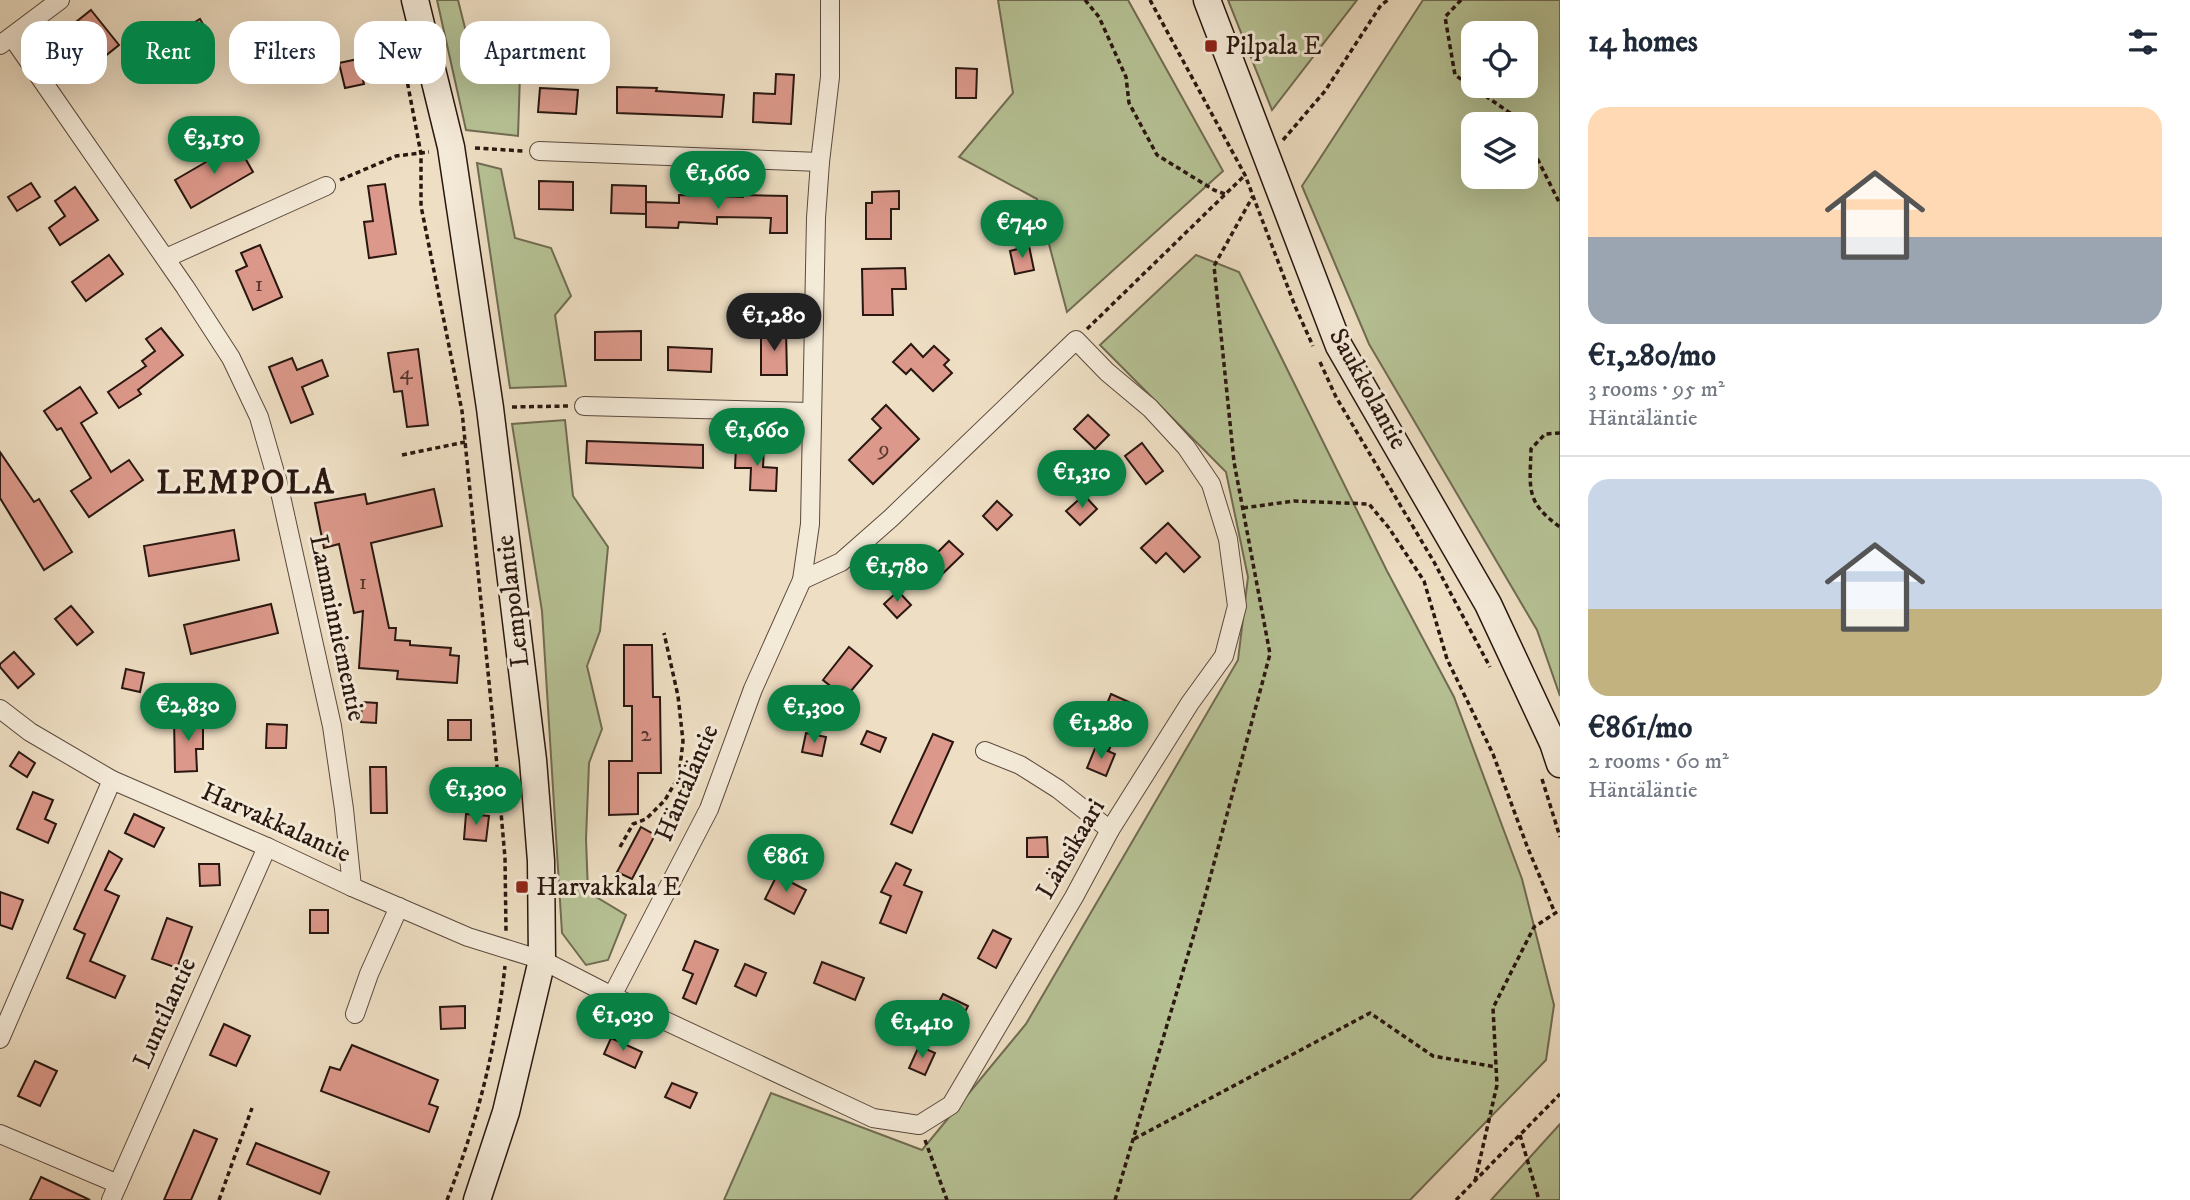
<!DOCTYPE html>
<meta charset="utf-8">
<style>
:root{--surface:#fff;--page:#f2f2f3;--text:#1f2937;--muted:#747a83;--line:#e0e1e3;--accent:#0b8043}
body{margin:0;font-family:"IM FELL DW Pica",serif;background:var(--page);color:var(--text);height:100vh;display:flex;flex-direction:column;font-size:26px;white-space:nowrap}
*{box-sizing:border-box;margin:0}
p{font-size:23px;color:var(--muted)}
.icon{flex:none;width:38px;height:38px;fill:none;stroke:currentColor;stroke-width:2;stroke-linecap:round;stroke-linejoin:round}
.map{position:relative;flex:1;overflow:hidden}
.sheet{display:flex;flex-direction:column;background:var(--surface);width:630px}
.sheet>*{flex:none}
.banner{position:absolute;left:21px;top:21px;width:665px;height:63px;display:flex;gap:14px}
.buttons{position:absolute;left:1461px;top:21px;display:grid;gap:14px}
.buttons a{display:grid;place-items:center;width:77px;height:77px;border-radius:14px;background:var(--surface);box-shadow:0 7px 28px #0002;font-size:35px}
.price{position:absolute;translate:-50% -60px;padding:0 16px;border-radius:24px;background:var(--accent);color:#fff;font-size:23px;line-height:46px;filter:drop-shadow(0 2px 4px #0008)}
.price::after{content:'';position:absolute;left:50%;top:42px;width:21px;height:16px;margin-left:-10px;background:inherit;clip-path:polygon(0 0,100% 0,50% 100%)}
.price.active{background:#222;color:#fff}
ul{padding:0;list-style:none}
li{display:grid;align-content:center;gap:14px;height:371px;padding:0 28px}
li+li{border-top:2px solid var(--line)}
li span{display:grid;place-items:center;height:217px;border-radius:21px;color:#555}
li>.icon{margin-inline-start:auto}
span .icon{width:126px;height:126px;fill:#fffc;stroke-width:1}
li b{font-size:30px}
h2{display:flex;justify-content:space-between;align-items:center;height:84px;padding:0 28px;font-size:30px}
.tag{padding:0 24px;border-radius:21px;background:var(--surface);box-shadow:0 7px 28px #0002;font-size:24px;line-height:63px}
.tag.active{background:var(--accent);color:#fff}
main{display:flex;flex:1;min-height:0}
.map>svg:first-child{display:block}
.green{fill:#b6c295;stroke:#706c52;stroke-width:2;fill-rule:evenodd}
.building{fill:#dc988a;stroke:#291710;stroke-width:2}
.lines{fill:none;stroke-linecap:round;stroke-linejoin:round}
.street-casing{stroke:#5a493d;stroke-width:20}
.secondary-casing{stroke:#291710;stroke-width:29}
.path{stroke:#291710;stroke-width:3.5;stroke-dasharray:5 3.5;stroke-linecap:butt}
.street{stroke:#f4ead8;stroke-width:18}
.secondary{stroke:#f4ead8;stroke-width:26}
.poi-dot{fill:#8f2418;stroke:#f4ead8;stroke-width:2.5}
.labels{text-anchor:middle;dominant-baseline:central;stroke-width:6;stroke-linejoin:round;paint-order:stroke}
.number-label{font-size:23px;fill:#56372e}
.poi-label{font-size:26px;fill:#291710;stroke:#f4ead8;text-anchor:start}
.street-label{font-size:26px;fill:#291710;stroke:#f4ead8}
.district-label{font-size:33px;font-weight:bold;letter-spacing:2px;fill:#291710;stroke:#f4ead8}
</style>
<main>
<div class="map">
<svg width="1560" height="1200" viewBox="0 0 1560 1200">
<rect width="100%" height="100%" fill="#eedec3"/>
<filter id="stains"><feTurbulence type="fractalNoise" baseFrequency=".00286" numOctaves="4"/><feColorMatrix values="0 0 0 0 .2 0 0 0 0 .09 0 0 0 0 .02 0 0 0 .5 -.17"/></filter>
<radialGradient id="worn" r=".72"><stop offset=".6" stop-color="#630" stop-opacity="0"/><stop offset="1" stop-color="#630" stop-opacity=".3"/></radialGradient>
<g class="green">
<path d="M437 0H458L466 32 521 44 518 136 466 130Z"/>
<path d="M998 0H1128L1223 171 1067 312 1037 199 959 157 1013 93Z"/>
<path d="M1228 0H1357L1272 110Z"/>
<path d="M1423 0H1560V696L1537 630 1369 344 1302 186ZM1474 33H1526V86H1474ZM1474 124H1526V177H1474Z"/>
<path d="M477 163 501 169 515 238 551 248 571 296 555 315 566 386 510 388Z"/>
<path d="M1196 255 1239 272 1387 571 1454 697 1522 879 1554 1005 1546 1060 1410 1200H724L771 1093 922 1150 1026 1024 1238 660 1248 577 1226 472 1100 345Z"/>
<path d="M565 420 573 496 608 547 600 631 587 666 602 729 589 763 586 839 588 892 626 915 608 960 586 965 562 933 542 611 512 424Z"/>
<path d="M1560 1124V1200H1491Z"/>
</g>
<g class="building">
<path d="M91 10 119 45 104 57 92 43 78 54 61 34Z"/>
<path d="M200 19 212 39 200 47 187 27Z"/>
<path d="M358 59 364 84 345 88 339 63Z"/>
<path d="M956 68 977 69 976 98H956Z"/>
<path d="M776 74 794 75 791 124 753 122 754 93 775 94Z"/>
<path d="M617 87 657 88 656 91 724 95 722 117 617 113Z"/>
<path d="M540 88 578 90 576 114 538 112Z"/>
<path d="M237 144 253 172 191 208 175 180Z"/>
<path d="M539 181 573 182V210L539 209Z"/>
<path d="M31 183 40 197 17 211 8 197Z"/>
<path d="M385 184 396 254 369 258 364 222 373 221 368 186Z"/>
<path d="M612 185 646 186V214L611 213Z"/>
<path d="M75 187 98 220 60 245 49 228 65 216 55 201Z"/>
<path d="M899 191V209H891V239H866V203H872V192Z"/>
<path d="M679 195 743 197V195L787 196V233H770L771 218 717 217V224L679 222 678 228 646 227V202L679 203Z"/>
<path d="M260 245 282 297 253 310 236 271 247 266 241 253Z"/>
<path d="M1029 246 1034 270 1015 274 1010 251Z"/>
<path d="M109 255 123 274 86 301 72 282Z"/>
<path d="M905 268 906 289H892L893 315H863L862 269Z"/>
<path d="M161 328 183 355 138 390 141 394 119 408 108 392 146 366 142 361 155 351 146 339Z"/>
<path d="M761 330H786L787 375H761Z"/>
<path d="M641 331V360H595V332Z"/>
<path d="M911 344 923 357 934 346 949 360 944 365 952 373 933 391 911 369 906 374 893 362Z"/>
<path d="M668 347 712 349 711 372 668 370Z"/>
<path d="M418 349 428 425 407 427 402 391 394 392 388 353Z"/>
<path d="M292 358 297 370 322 360 328 376 302 387 313 414 291 423 269 367Z"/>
<path d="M80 387 97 413 81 423 111 472 129 460 143 480 89 517 71 491 91 478 61 428 57 430 44 411Z"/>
<path d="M886 405 919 439 873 484 849 460 881 428 872 419Z"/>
<path d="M1088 415 1109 435 1095 449 1074 429Z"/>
<path d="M587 441 703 445V468L586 463Z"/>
<path d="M1142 443 1163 471 1146 484 1125 456Z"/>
<path d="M736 447H764L763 467 777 468 776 491 750 490 751 468H735Z"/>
<path d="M0 452 34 502 39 499 72 552 44 570 0 498Z"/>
<path d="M434 489 442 526 371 543 389 628H396L395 640 410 641V645L451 648 450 655 459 656 457 683 397 679 398 671 359 668 363 611 354 613 339 544 324 548 315 503 365 494 367 504Z"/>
<path d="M1084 495 1097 509 1080 525 1066 511Z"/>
<path d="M997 501 1012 515 997 530 983 516Z"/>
<path d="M1168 523 1200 557 1184 572 1166 553 1156 563 1141 548Z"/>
<path d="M234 530 239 560 149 576 144 546Z"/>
<path d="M949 541 963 554 934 582 921 569Z"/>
<path d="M898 591 911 605 897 618 884 604Z"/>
<path d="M271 604 278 633 191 654 184 625Z"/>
<path d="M71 606 93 632 77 645 55 619Z"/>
<path d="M624 645H652L653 697H660L661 773H638V814L609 815V761H632V706H624Z"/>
<path d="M849 647 872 666 845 698 823 680Z"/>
<path d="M14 652 34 674 18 688 0 667V664Z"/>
<path d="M126 669 144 673 140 692 122 688Z"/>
<path d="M1111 694 1129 702 1109 750 1091 743Z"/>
<path d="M362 702 377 703 376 723 361 722Z"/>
<path d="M174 718H203V749H196L197 771 175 772Z"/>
<rect x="448" y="720" width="23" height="20"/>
<path d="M267 724 287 725 286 748H266Z"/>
<path d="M867 731 886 738 880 752 861 744Z"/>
<path d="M806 733 826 737 822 756 802 752Z"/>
<path d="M933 734 953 742 912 833 891 824Z"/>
<path d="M1096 746 1115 754 1106 776 1087 768Z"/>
<path d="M19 752 35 763 27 777 10 766Z"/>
<path d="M370 767H386L387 813H371Z"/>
<path d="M33 792 53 800 45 819 56 824 48 843 17 829Z"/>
<path d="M134 814 164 828 154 847 125 833Z"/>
<path d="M466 814 489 816 486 841 464 839Z"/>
<path d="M641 827 655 835 632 879 617 872Z"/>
<path d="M1047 837 1048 857H1027V838Z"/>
<path d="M109 851 122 859 105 890 119 896 90 961 125 976 115 998 67 978 85 934 74 929Z"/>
<path d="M896 863 911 870 904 885 922 892 906 933 880 923 891 896 881 892Z"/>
<path d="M199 864H219L220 885 200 886Z"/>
<path d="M777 875 806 890 794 914 765 899Z"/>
<path d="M0 892 23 900 12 929 0 925Z"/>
<rect x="310" y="910" width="18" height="23"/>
<path d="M167 918 192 927 177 968 152 959Z"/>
<path d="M993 930 1011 939 996 968 978 958Z"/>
<path d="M695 941 718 950 696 1004 683 998 693 974 683 970Z"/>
<path d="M822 962 864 978 855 1000 814 983Z"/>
<path d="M745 964 766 973 756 996 735 986Z"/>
<path d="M943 994 968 1006 960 1022 935 1010Z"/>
<path d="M465 1006V1028L441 1029 440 1007Z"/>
<path d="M224 1024 250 1036 236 1066 210 1055Z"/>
<path d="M611 1038 642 1052 635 1068 604 1054Z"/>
<path d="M352 1045 438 1080 429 1104 438 1107 429 1132 321 1091 330 1067 340 1070Z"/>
<path d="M919 1046 935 1053 925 1075 909 1068Z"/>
<path d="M35 1061 57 1071 40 1106 18 1096Z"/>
<path d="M672 1083 697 1093 690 1108 665 1097Z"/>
<path d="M194 1130 217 1139 191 1200H164Z"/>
<path d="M256 1143 329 1172 320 1194 247 1164Z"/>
<path d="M41 1177 90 1200H30Z"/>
</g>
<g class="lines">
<defs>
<g id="street">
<path d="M12 37 185 287 231 358 259 417 278 483 332 726 344 809 352 887"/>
<path d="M0 45 60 0"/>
<path d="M539 151 820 162"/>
<path d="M166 258 326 186"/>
<path d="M584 406 811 412"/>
<path d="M0 709 30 732 112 780 267 847 352 887 468 937 542 960 612 996 873 1118 919 1125 951 1105 1074 897 1110 830 1190 703 1224 656 1237 606 1228 539 1211 484 1186 447 1150 408 1107 372 1076 340 891 518 841 562 802 580"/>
<path d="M985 751 1020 765 1058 789 1110 830"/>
<path d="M612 996 709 809 753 689 802 580 810 524 816 218 820 162 830 77V0"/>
<path d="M355 1014 369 974 399 907"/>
<path d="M0 1039 112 780"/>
<path d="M0 1134 118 1184"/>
<path d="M111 1200 267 847"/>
</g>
<g id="secondary">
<path d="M415 0 451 147 490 408 533 760 541 861 542 960 506 1112 477 1200"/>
<path d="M1207 0 1339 346 1488 604 1553 743 1560 764"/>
</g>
</defs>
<use href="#street" class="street-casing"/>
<use href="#secondary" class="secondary-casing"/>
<g class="path">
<path d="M1085 0 1099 17 1126 77 1129 103 1157 155 1214 190 1225 194"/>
<path d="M1150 0 1245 175 1295 306 1313 346"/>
<path d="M1461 0 1445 17 1455 75 1516 117 1520 124"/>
<path d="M398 33 421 154V206L462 411 494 732 505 858 506 931"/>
<path d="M1526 136 1560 204"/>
<path d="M1283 140 1325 91 1381 5 1388 0"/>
<path d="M475 148 523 151"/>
<path d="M340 180 396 156 429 152"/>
<path d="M1087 329 1244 176"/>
<path d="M1320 362 1336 397 1434 562 1490 667"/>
<path d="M512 407 568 406"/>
<path d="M1560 433 1545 434 1531 449C1530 488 1525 502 1560 527"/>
<path d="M402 455 465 442"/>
<path d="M1243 508 1294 501 1369 504 1389 528 1424 581 1447 659 1493 754 1527 846 1555 913"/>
<path d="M1542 779 1560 837"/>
<path d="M620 847 633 824 646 819 665 800 679 776 683 741 678 696 664 633"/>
<path d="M1520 1135 1539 1200"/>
<path d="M1134 1139 1370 1013 1433 1056 1496 1067"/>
<path d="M925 1140 947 1200"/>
<path d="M1475 1181 1497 1085 1493 1008 1534 927 1560 910"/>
<path d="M219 1200 252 1108"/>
<path d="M447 1200C477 1123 496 1049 505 966"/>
<path d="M1115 1200 1203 904 1270 654 1234 462 1214 266 1253 196"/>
<path d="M1456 1200 1560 1094"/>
</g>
<use href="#street" class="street"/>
<use href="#secondary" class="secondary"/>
</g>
<g class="poi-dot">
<rect x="1204" y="39" width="14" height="14" rx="3.5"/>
<rect x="515" y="880" width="14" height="14" rx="3.5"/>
</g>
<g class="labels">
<g class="number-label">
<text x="259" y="284">1</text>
<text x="406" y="372">4</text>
<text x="884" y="449">9</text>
<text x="363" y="582">1</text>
<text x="646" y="734">2</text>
</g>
<g class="poi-label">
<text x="1225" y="46">Pilpala E</text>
<text x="536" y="887">Harvakkala E</text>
</g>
<g class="street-label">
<text transform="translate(1368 389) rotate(61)">Saukkolantie</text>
<text transform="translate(513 601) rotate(-97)">Lempolantie</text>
<text transform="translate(337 628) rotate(78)">Lamminniementie</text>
<text transform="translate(687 783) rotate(-67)">Häntäläntie</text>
<text transform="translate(276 823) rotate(24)">Harvakkalantie</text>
<text transform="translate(1071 849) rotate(-60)">Länsikaari</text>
<text transform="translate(165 1013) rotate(-66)">Luntilantie</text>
</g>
<g class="district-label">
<text x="246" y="483">LEMPOLA</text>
</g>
</g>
<rect width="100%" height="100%" filter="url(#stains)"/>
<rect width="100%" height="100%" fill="url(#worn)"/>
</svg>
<div class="buttons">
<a><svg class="icon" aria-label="locate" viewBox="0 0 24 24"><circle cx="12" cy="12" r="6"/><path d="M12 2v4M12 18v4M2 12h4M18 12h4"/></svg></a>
<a><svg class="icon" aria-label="layers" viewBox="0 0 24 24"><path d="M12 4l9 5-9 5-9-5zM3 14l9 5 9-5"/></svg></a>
</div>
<b class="price" style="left:214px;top:176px">€3,150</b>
<b class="price" style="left:718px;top:211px">€1,660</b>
<b class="price" style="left:1022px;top:260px">€740</b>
<b class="price active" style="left:774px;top:353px">€1,280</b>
<b class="price" style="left:757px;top:468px">€1,660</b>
<b class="price" style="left:1082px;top:510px">€1,310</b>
<b class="price" style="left:897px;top:604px">€1,780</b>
<b class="price" style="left:188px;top:743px">€2,830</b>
<b class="price" style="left:814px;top:745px">€1,300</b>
<b class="price" style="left:1101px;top:761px">€1,280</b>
<b class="price" style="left:476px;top:827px">€1,300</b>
<b class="price" style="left:786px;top:894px">€861</b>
<b class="price" style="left:623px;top:1053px">€1,030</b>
<b class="price" style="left:922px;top:1060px">€1,410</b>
<div class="banner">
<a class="tag">Buy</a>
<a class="tag active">Rent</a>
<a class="tag">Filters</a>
<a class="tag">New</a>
<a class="tag">Apartment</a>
</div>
</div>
<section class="sheet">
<h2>14 homes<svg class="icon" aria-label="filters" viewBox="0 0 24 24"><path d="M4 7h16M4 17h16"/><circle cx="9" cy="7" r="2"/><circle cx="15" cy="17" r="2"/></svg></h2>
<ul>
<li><span style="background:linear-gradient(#ffd9b3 60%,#9aa5b1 0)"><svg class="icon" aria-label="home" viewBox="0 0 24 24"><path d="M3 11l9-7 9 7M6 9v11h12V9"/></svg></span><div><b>€1,280/mo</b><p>3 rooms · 95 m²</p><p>Häntäläntie</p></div></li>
<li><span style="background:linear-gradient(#c9d6e8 60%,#c2b280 0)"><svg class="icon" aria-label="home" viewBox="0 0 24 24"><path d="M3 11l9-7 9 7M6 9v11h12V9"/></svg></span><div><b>€861/mo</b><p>2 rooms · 60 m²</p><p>Häntäläntie</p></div></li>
</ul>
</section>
</main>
